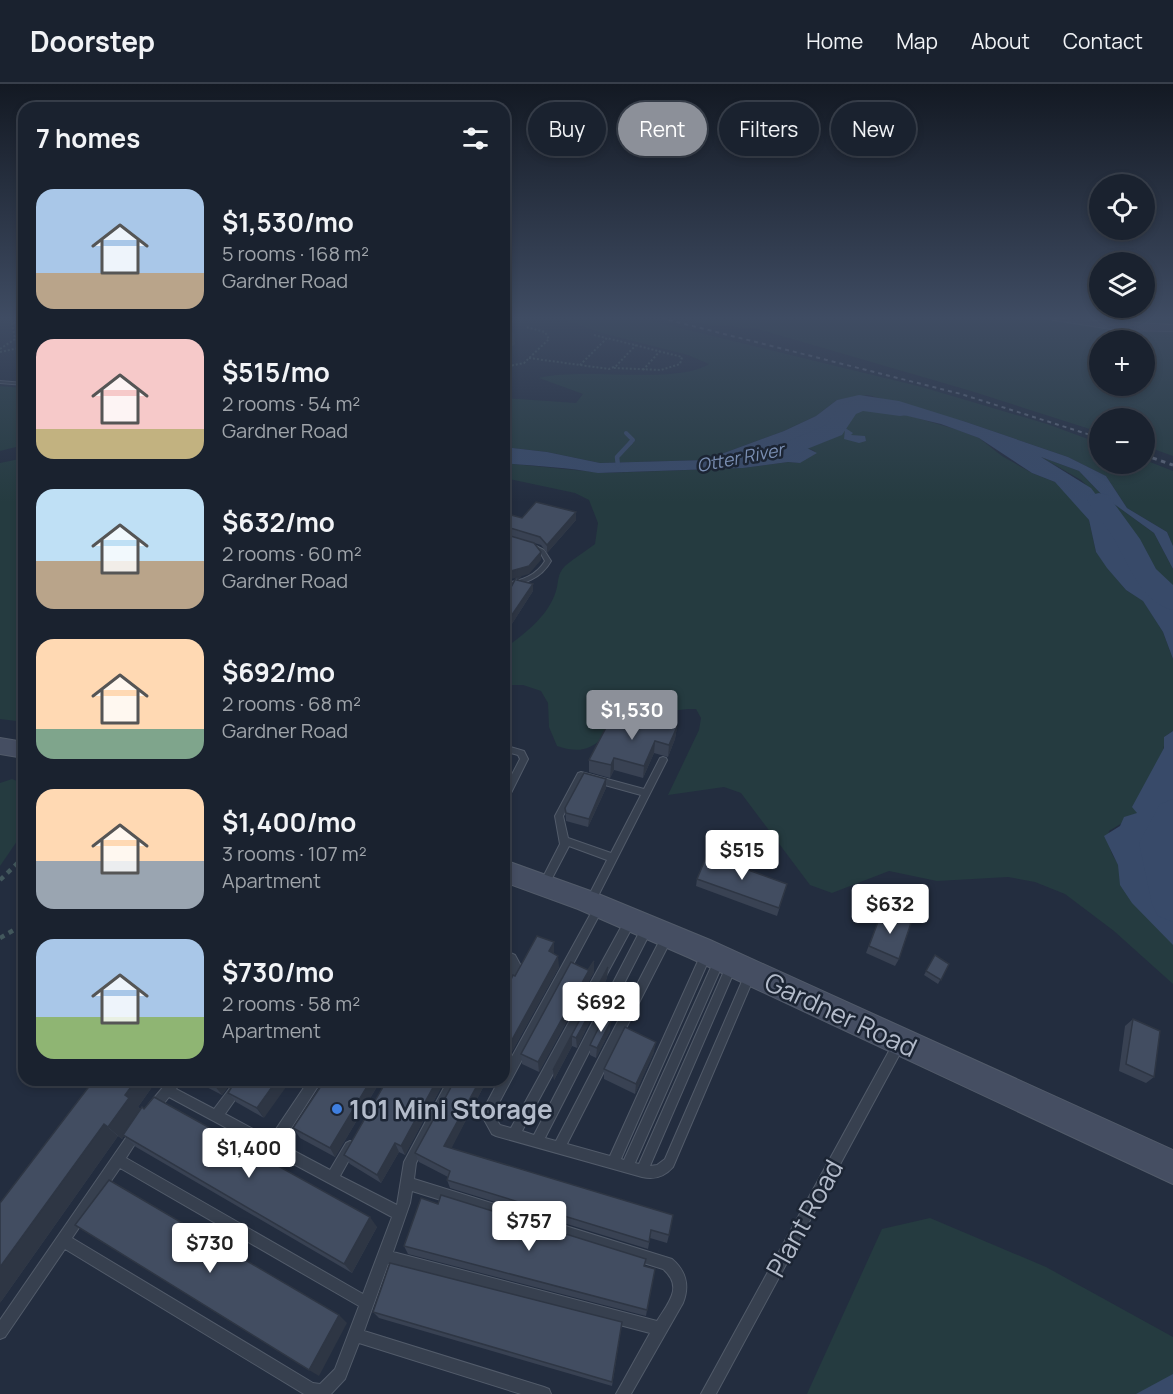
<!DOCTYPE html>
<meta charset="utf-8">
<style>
:root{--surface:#1a222f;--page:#232a37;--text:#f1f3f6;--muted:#9fa4aa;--line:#383f4b;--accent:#8c9099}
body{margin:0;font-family:Manrope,sans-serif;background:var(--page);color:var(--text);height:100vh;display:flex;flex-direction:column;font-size:22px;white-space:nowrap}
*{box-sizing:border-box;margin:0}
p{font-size:20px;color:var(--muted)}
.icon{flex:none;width:33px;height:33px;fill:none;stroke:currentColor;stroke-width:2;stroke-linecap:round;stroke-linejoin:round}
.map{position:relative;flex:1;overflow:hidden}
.panel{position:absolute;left:18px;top:18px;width:492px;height:984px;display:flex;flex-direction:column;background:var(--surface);border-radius:18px;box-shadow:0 3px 9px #0003,0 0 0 2px var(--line)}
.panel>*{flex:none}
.banner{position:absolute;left:528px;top:18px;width:555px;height:54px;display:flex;gap:12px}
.tools{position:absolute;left:1089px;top:90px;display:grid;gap:12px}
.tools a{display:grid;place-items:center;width:66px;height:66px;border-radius:50%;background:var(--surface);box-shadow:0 3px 9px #0003,0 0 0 2px var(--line);font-size:30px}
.price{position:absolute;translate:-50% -51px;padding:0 14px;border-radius:6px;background:#fff;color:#222;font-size:20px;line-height:39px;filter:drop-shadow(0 2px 3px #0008)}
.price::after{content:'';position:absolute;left:50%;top:36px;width:18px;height:14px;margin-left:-9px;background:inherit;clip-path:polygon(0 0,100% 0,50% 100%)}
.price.current{background:var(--accent);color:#fff}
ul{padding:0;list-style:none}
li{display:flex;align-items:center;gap:18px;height:150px;padding:0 18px}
li span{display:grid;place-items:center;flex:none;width:168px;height:120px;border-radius:18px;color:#555}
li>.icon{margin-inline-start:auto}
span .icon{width:72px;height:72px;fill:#fffc;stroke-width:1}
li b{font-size:26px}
h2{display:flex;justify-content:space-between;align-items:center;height:72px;padding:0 18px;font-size:26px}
.chip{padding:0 21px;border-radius:27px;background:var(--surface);box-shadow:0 3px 9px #0003,0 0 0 2px var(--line);font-size:21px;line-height:54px}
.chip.current{background:var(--accent);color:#fff}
header{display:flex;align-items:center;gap:36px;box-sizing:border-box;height:84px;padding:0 30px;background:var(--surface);border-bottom:2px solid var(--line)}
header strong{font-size:28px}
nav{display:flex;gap:33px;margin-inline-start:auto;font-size:21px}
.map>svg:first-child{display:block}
.green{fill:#253b40;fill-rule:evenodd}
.water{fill:#384a69}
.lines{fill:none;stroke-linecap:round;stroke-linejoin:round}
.stream-far1{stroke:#384a69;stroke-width:4}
.stream{stroke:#384a69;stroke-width:4.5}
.river{fill:#384a69;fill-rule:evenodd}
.service-casing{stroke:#525b6a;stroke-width:2}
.minor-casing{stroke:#525b6a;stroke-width:2}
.secondary-casing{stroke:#525b6a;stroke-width:2}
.path-far1{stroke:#43585d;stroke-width:2;stroke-dasharray:2 2;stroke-linecap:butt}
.path{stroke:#43585d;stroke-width:4.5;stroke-dasharray:5 5;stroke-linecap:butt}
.service{fill:#37404f;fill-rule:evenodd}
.minor{fill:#37404f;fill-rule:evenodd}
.secondary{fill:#454e62;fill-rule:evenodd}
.rail-far1{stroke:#596376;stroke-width:2;stroke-dasharray:4 4;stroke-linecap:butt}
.rail{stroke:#596376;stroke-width:3;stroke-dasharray:4.5 4.5;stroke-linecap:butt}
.wall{fill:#394253}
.shaded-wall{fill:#2e3644}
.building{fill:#424d61;stroke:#2e3644;stroke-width:1.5}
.shop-dot{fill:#3f7fe0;stroke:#1c2534;stroke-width:2}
.labels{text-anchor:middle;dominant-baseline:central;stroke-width:5;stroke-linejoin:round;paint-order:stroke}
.far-water-label{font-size:18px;font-style:italic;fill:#7a8eb2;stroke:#1c2534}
.near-street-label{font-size:26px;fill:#b3bbca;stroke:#1c2534}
.near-poi-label{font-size:26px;font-weight:bold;fill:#b3bbca;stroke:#1c2534;text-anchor:start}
</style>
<header>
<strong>Doorstep</strong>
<nav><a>Home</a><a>Map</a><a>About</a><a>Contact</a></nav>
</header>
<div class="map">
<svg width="1173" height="1310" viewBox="0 0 1173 1310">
<rect width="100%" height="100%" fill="#232d3f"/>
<g class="green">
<path d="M559 234H639L922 303 1047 340 1099 359 1100 380H1144L1145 376 1173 387V462L1167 448 1127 424 1106 392 1068 373 966 338 868 311 837 316 816 332 784 347 705 376 600 379 547 368 504 363V314L576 319 583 310 539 294C583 283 676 301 709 280L688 271 605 250Z"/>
<path d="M681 234H1173V372L1145 362 1144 334H1100L1099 348 971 307 758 245 704 240ZM1100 256H1144V302H1100Z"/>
<path d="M0 302 24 304V361L0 367Z"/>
<path d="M854 322 900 329 958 346 979 354 1002 372 1032 389 1055 398 1066 407 1089 436 1096 468 1126 506 1143 516 1163 548 1173 575V647L1164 653C1168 675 1138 704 1137 730L1109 747C1105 784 1138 794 1165 809L1161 790 1173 746V900L1114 847 1065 810 1035 798 1008 793 937 797 889 787 832 809 810 801 741 709 724 703 668 711 699 646 701 634 696 625C680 624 642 631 627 638 597 652 595 675 557 662L549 643 548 619 541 607 523 601H504V565C524 550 548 533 556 507 559 497 557 490 565 482 574 474 586 467 595 460L598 439 589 416 575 409 504 394V379L605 389 743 384 788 378 800 379 815 367 807 364 808 361C824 353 837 346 840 327Z"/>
<path d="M1041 373 1079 387 1103 412 1154 449 1173 485V512L1135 482 1130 473 1125 449 1103 418 1081 396Z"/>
<path d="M24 374V638L0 635V379Z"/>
<path d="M12 695 24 700V747L0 782V699Z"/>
<path d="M930 1134 1046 1183 1173 1253V1310H807L882 1145Z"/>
</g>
<g class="water">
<path d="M859 311 899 317 966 338 1068 373 1106 392 1127 424 1167 448 1173 462V485L1154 449 1103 412 1079 387 1041 373 1091 404 1125 449 1130 473 1135 482 1173 512V575L1163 548 1143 517 1126 506 1107 484 1096 468 1089 436 1055 398 1032 389 979 354 941 340 870 323 854 322 840 327 836 338 853 349 851 351 865 352 866 357 859 359 844 355 845 345 835 342 824 353 808 361 807 364 817 369 800 379 788 378 743 384 598 389C567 383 535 382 504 379V363L547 368 600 379 705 376 784 347 816 332 837 316Z"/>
<path d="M1173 647V746L1161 790 1166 809 1173 817V861L1132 819 1120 801 1118 781 1104 752 1120 742 1124 733 1137 729 1132 723 1164 664V653Z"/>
<path d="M1173 1290V1310H1136Z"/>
</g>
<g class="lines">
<path class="stream-far1" d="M626 349 633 356 630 359"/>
<path class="stream" d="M618 382 617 373 631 358"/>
<g class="river">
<path d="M860 314 908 321 911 326 908 331 900 332 863 327 856 330 842 351 787 373 779 371 776 366 779 361 826 341 840 321Z"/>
<path d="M1099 409 1108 411 1140 455 1156 485 1173 501V526C1141 518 1129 481 1114 455 1106 442 1095 429 1087 416L1090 411Z"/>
<path d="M1173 715V838L1158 832 1152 820 1139 759 1160 720Z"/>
</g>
<defs>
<g id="service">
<path d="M0 297 24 299V301L0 299Z"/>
<path d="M530 459 544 466 551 477C541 495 524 500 504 503V499C521 497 536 492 545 477L540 468 528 462 527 461Z"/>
<path d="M504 661 524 667 528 675 507 717 504 718V706L520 675 518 671 504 667Z"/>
<path d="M663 673 666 674 667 676 594 820 591 821 588 820 586 817 607 776 569 762 547 804 544 805 541 804 539 801 560 760 555 732 578 689 581 688 644 705 660 674ZM583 695 641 711 611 769 568 754 563 732Z"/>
<path d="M599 819 602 820 604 823 602 826 493 1030 500 1041 511 1044 626 834 630 833 634 834 635 837 634 840 522 1047 534 1051 643 841 647 840 651 841 652 844 651 847 545 1054 556 1057 663 850 667 849 671 850 672 853 671 856 567 1060 610 1072 702 868 706 866 710 868 711 871 621 1075 624 1076 716 872 720 870 724 872 725 875 635 1079 639 1080 728 878 732 876 736 878 737 881 650 1082 657 1081 665 1075 746 888 750 886 754 888 755 891 673 1083C664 1093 654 1096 642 1093L496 1052 492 1050 481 1030 499 996H504V987L596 820Z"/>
<path d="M504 866 515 871 521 882 508 910 504 912V896L510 882 507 877 504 876Z"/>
<path d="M899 955 903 956 905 960 903 964 716 1310H701L895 956Z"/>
<path d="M169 996H182L176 1005 214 1025 236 996H249L225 1030 270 1054 309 996H322L281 1060 330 1086 346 1059 350 1057 354 1059 356 1063 354 1067 340 1092 397 1121 404 1078 448 996H460L416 1079 414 1095 672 1175C686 1187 690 1201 683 1219L631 1310H616L650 1249 388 1180 364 1247 544 1303 549 1305 551 1310H521L359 1259 345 1295 331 1310H304L65 1165 5 1253 0 1255V1236L132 1045 136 1043 140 1045 142 1049 126 1074 363 1210 392 1133 169 1013 157 1028 153 1030 149 1028 147 1024 149 1020ZM120 1084 359 1222 335 1285 320 1300 313 1299 72 1154ZM412 1107 663 1185C684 1203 668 1219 657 1237L393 1168 410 1119Z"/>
</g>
<path id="minor" d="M1042 234 1173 241V247L1118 246Z"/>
<g id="secondary">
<path d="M0 654 24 658V674L0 670Z"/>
<path d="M504 776 596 809 710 856 1173 1066V1100L690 874 578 825 504 798Z"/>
</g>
</defs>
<use href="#service" class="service-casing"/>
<use href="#minor" class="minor-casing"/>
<use href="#secondary" class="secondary-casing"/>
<g class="path-far1">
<path d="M13 239 24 237"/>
<path d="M594 251 606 254"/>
<path d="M0 265 15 255 11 234"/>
<path d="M0 268 24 263"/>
<path d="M529 274 609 285 616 282 636 261"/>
<path d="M580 281 607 254 682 273 680 280 661 286 613 284"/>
<path d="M504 283 524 279 549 255 545 248 526 243"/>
<path d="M643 286 660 267"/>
</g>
<g class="path">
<path d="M0 796 24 773"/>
<path d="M0 854 24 840"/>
</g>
<use href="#service" class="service"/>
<use href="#minor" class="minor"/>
<use href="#secondary" class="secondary"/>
<path class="rail-far1" d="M661 234 961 310 1100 354"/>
<path class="rail" d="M1144 371 1173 381"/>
</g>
<g class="wall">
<path d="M576 428V436L547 469 541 461 504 450V429L522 434Z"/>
<path d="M520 497 533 500V507L506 549H504V511L508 509Z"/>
<path d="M623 642 677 643 675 655 668 673 654 669 643 694 614 686 610 694 589 688V676Z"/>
<path d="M606 695V704L588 743 566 737 565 724Z"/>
<path d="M697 795 787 800 777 832 696 802Z"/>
<path d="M882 827 899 875 895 882 866 869Z"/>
<path d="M554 870 559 883 509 973 504 970V902L509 900 515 892Z"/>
<path d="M935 871 949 880 938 900 924 891Z"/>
<path d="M594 877V888L539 988 522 980 521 970 588 886Z"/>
<path d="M608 883 607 894 591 927 590 937 577 964 572 962 554 996 553 986Z"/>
<path d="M1133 935 1154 993 1146 999 1119 987 1125 942Z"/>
<path d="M610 947 596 974 590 971V961Z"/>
<path d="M654 968 635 1010 604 995V985Z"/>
<path d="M94 996H157L138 1023 141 1025H144L377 1143 352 1189 136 1063 124 1052 122 1055 118 1052 0 1219Z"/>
<path d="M193 996H233L222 1011Z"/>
<path d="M236 996 264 1034 236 1018 228 1009Z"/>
<path d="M325 996H381L335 1073 300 1054 293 1044Z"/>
<path d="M387 996H445L405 1071 399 1068 381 1099 350 1080 344 1071Z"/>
<path d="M455 996H487L451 1064 669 1151 667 1159 650 1154 648 1165 450 1104 447 1096 448 1093 419 1078 415 1069Z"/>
<path d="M438 1120 644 1182 647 1226 646 1232 408 1170 404 1162Z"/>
<path d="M373 1228 622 1238 612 1302 379 1234Z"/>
</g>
<g class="shaded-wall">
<path d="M514 250 515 260 504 269V258Z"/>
<path d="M576 428V436L547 469V461Z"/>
<path d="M541 468V476L529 490 504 497V489Z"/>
<path d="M533 500V507L506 549 505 541Z"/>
<path d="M677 643 675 655 668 673 669 661Z"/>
<path d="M655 657 654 669 643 694 644 682Z"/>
<path d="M614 674V686L610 694 611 681Z"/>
<path d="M606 695V704L588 743 589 735Z"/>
<path d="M554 858V870L549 867Z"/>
<path d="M558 872 559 883 509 973 508 963Z"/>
<path d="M594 877V888L539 988 538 978Z"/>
<path d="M608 883 607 894 591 927 590 937 577 964 576 954 586 925Z"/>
<path d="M611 937 610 947 596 974 597 964Z"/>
<path d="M572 952V962L554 996 553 986Z"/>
<path d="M656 958 654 968 635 1010 636 1000Z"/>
<path d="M136 996H157L138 1023 142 1026 122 1055 108 1043 125 1011Z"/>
<path d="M218 996H233L222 1011 214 1001Z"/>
<path d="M277 996H291L264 1034 257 1024Z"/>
<path d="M371 996H381L335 1073 330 1064Z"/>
<path d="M437 996H445L405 1071 401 1062Z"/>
<path d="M480 996H487L448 1071 444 1062Z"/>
<path d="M104 1040 118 1052 0 1219V1183Z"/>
<path d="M395 1059 399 1068 381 1099 377 1091Z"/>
<path d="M370 1133 377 1143 352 1189 344 1180Z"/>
<path d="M339 1231 347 1239 319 1292 309 1286Z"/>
</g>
<g class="building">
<path d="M504 248 514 250 504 258Z"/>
<path d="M536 418 576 428 547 461 540 453 504 442V429L522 434Z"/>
<path d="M504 450 534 459 541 468 529 482 504 489Z"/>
<path d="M520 493 517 496 533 500 505 541H504V511L508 509 516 494Z"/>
<path d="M629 630 677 643 669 661 655 657 644 682 614 674 611 681 589 676 609 638 623 642Z"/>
<path d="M584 689 606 695 589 735 566 729 565 724Z"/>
<path d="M707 771 787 800 779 824 697 795Z"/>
<path d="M882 827 911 839 899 875 869 862Z"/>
<path d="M537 852 554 858 549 867 558 872 508 963 504 961V902L509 900 513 891 515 892Z"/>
<path d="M935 871 949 880 941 896 926 887Z"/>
<path d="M594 877 538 978 521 970 571 878 588 886Z"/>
<path d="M608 883 586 925 591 927 576 954 572 952 553 986Z"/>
<path d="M604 933 611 937 597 964 590 961Z"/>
<path d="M1133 935 1160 947 1154 993 1126 980Z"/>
<path d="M625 943 656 958 636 1000 604 985Z"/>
<path d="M94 996H136L125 1011 129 1014 108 1043 104 1040 0 1183V1119Z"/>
<path d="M204 996H218L214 1001Z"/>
<path d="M236 996H277L257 1024 228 1009Z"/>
<path d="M325 996H371L330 1064 293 1044Z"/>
<path d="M387 996H437L401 1062 395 1059 377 1091 344 1071Z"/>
<path d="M455 996H480L444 1062 673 1131 669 1151 651 1146 649 1158 447 1096 450 1087 415 1069Z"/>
<path d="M154 1013 370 1133 344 1180 123 1051 142 1023 144 1025Z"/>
<path d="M109 1096 339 1231 309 1286 75 1141Z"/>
<path d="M441 1111 646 1175 644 1182 655 1185 647 1226 404 1162 421 1114 438 1120Z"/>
<path d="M390 1179 622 1238 612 1298 373 1228Z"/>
</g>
<linearGradient id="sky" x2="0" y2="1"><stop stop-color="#131923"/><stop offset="0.56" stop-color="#3f4c63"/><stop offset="1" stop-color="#3f4c63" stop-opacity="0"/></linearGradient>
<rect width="1173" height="418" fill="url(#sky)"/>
<circle class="shop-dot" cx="337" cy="1025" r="6"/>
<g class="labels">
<g class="far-water-label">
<text transform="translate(740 373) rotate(-11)">Otter River</text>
</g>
<g class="near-street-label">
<text transform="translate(841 930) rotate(25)">Gardner Road</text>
<text transform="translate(804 1134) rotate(-61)">Plant Road</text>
</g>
<g class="near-poi-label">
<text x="349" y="1025">101 Mini Storage</text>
</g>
</g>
</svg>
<div class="tools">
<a><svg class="icon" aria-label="locate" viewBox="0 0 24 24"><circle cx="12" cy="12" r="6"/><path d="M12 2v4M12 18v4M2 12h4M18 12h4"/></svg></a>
<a><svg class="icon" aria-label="layers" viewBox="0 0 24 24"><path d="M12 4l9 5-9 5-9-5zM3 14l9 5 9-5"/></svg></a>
<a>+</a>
<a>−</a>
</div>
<b class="price current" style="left:632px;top:657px">$1,530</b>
<b class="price" style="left:742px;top:797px">$515</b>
<b class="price" style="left:890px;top:851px">$632</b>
<b class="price" style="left:601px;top:949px">$692</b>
<b class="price" style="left:249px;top:1095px">$1,400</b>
<b class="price" style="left:529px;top:1168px">$757</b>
<b class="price" style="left:210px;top:1190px">$730</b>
<div class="banner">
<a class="chip">Buy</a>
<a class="chip current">Rent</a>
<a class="chip">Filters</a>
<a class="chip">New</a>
</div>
<section class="panel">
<h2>7 homes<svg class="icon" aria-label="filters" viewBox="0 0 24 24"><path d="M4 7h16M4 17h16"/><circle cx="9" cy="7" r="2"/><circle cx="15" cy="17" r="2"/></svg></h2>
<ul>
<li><span style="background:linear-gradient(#a9c7e8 70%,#b9a48a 0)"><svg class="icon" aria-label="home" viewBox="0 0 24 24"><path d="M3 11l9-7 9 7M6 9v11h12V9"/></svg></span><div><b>$1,530/mo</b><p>5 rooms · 168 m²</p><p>Gardner Road</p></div></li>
<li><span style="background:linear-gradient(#f6c9c9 75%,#c2b280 0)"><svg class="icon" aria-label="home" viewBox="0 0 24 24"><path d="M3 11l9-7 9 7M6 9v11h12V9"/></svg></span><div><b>$515/mo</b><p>2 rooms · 54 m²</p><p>Gardner Road</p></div></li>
<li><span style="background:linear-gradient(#bfe0f5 60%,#b9a48a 0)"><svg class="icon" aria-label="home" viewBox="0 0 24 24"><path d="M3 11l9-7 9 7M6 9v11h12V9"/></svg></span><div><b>$632/mo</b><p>2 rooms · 60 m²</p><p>Gardner Road</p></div></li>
<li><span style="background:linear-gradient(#ffd9b3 75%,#7fa58c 0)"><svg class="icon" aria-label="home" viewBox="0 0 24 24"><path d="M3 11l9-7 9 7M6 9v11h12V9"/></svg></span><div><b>$692/mo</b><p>2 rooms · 68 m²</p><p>Gardner Road</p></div></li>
<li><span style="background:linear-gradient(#ffd9b3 60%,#9aa5b1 0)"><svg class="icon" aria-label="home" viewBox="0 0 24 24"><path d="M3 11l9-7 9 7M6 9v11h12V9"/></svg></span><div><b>$1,400/mo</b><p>3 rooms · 107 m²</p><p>Apartment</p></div></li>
<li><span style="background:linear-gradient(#a9c7e8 65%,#8fb573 0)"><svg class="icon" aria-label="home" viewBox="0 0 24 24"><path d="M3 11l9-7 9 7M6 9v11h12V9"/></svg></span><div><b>$730/mo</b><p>2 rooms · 58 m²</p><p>Apartment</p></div></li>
</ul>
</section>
</div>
